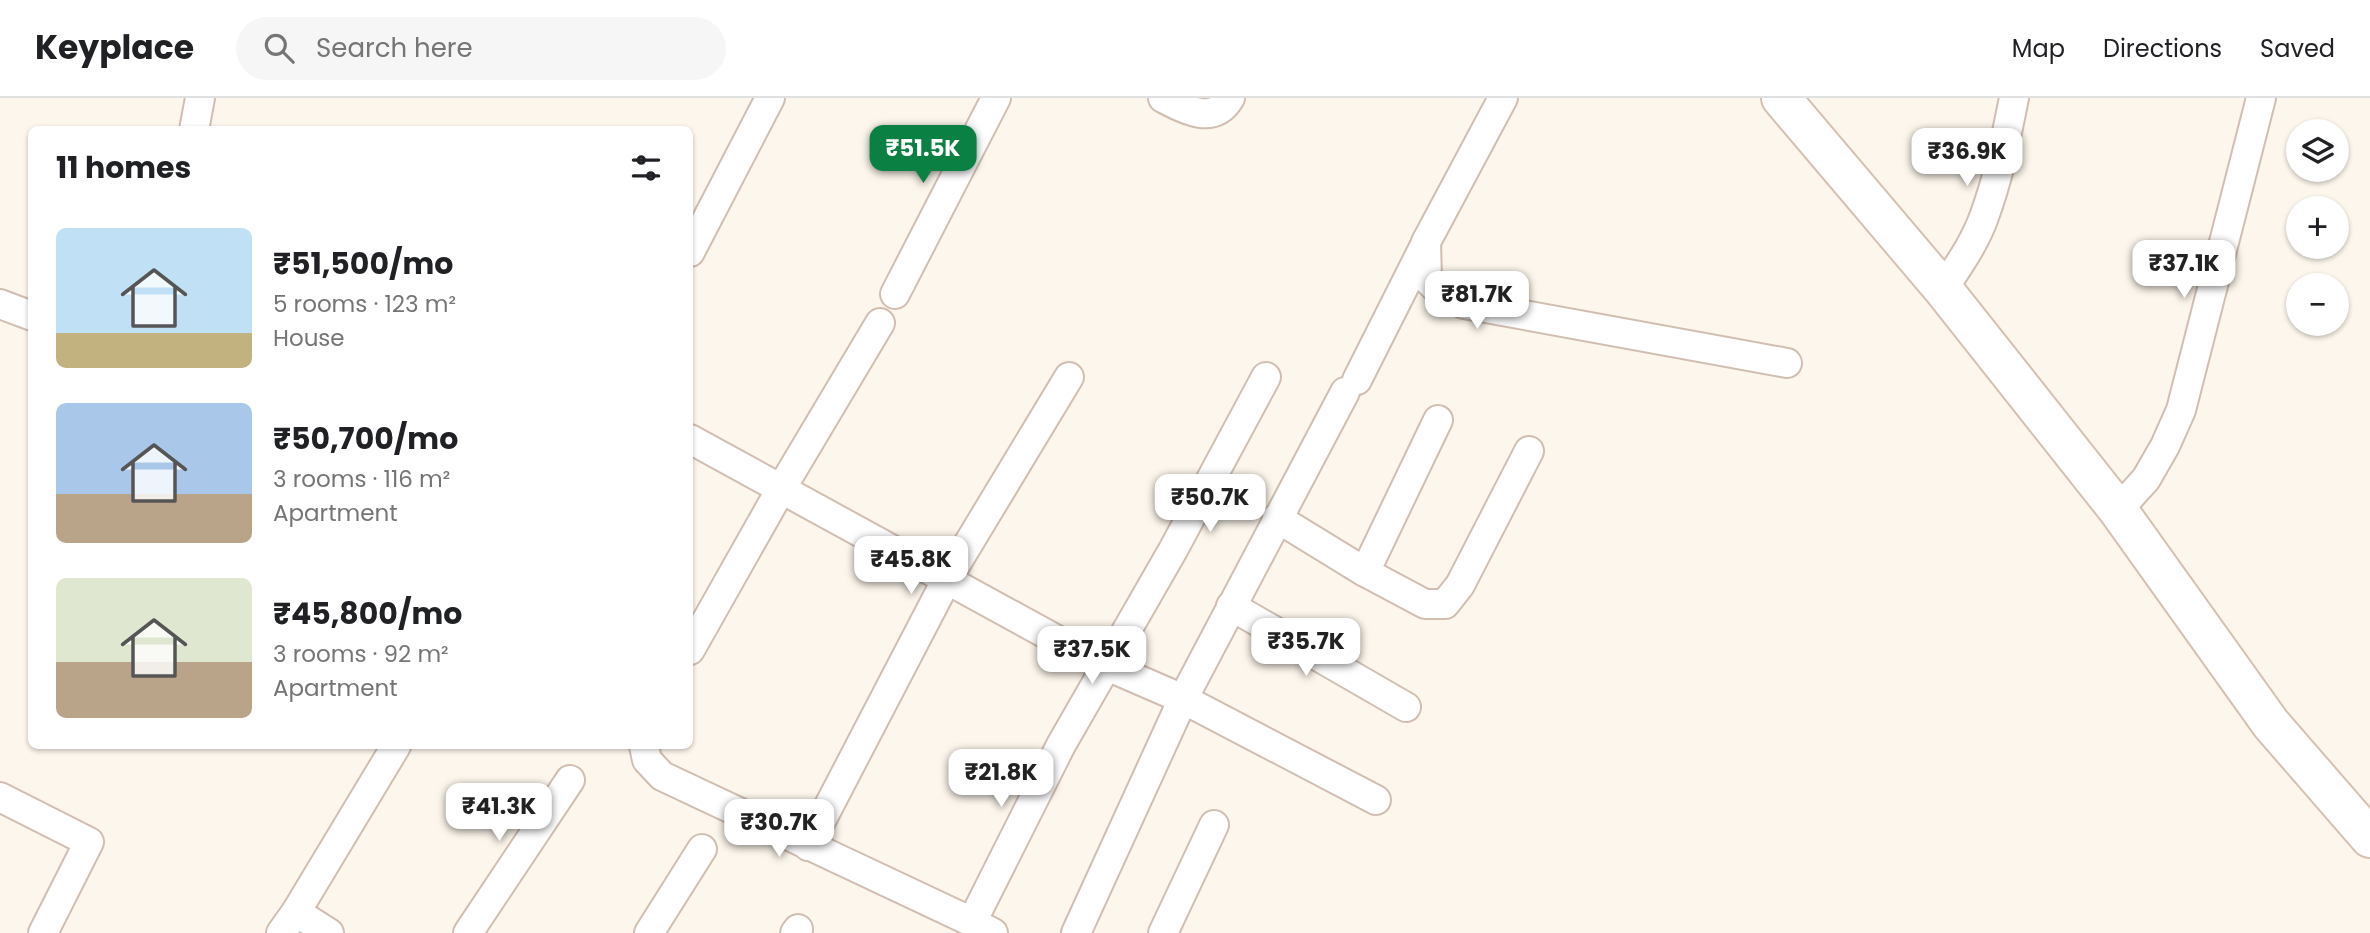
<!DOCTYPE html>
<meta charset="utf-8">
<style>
:root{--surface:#fff;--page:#f6f6f6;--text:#202124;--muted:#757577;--line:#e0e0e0;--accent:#0b8043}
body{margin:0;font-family:Poppins,sans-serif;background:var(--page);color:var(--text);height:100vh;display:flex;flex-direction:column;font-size:26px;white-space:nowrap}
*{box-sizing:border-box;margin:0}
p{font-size:23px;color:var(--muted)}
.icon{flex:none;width:38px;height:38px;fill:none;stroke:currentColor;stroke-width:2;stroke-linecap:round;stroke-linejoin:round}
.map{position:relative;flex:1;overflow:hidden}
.sheet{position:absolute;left:28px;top:28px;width:665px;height:623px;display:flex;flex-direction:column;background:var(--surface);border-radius:10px;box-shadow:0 2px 5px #0004}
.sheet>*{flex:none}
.buttons{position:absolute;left:2286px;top:21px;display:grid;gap:14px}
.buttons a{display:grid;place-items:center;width:63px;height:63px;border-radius:50%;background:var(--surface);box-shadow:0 2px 5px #0004;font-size:35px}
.price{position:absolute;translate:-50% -60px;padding:0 16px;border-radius:14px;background:#fff;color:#222;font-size:23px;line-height:46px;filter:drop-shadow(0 2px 4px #0008)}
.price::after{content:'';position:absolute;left:50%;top:42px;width:21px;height:16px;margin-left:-10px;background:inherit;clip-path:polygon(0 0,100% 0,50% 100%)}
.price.selected{background:var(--accent);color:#fff}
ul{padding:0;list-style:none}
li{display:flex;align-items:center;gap:21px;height:175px;padding:0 28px}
li span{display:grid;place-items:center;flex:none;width:196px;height:140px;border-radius:10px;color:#555}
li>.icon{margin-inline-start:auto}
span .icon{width:84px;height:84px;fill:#fffc;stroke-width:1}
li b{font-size:30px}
h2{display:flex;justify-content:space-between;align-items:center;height:84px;padding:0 28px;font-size:30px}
header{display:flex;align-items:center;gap:42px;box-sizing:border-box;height:98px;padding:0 35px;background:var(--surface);border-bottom:2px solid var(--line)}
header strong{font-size:33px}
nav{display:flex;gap:38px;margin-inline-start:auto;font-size:24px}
.search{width:490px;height:63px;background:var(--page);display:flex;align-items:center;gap:18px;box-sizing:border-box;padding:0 24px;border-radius:38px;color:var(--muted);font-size:26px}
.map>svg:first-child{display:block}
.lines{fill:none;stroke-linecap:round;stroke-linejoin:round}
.street-casing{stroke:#d1beb0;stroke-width:32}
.secondary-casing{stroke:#d6c0b0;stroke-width:42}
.street{stroke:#fff;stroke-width:28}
.secondary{stroke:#fff;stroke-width:38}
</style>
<header>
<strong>Keyplace</strong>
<div class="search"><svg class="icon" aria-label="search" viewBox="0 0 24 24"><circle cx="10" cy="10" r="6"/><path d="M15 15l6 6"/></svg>Search here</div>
<nav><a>Map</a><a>Directions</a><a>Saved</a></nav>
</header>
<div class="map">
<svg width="2370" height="835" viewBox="0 0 2370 835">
<rect width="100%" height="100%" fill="#fdf6ec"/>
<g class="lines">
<defs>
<g id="street">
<path d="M1163 0C1184 11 1213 28 1230 0"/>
<path d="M1503 0 1426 144 1427 181 1441 195 1464 206 1787 265"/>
<path d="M194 32 200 0"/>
<path d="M690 154 770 0"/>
<path d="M1943 191C1959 167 1976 143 1985 116 1999 78 2006 39 2014 0"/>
<path d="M895 196 996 0"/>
<path d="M0 206 32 218"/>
<path d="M1357 282 1425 147"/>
<path d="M690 341 1068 548 1107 568 1183 601 1345 294"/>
<path d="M2118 412 2146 381 2165 348 2181 312 2261 0"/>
<path d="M1277 420 1365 474 1438 322"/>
<path d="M1365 474 1425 506H1445L1460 487 1529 353"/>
<path d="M1231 508 1406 609"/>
<path d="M690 552 781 391 880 225"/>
<path d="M644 648 647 662 662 678 972 824"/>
<path d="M0 699 89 744 43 835"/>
<path d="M808 748 947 481 1069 279"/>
<path d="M296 814 329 835"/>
<path d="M281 835 296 814 396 648"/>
<path d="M468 835 570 682"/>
<path d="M649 835 702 751"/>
<path d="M795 835 798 831"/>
<path d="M993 835 972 824 1061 647 1173 452 1266 279"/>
<path d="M1076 835 1183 601 1376 702"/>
<path d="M1163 835 1214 727"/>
</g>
<path id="secondary" d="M1781 0 1943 191 2118 412 2271 626 2370 740"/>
</defs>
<use href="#street" class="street-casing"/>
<use href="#secondary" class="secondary-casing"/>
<use href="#street" class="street"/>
<use href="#secondary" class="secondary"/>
</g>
</svg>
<div class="buttons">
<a><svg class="icon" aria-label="layers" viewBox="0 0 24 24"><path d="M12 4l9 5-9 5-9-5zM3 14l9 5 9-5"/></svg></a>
<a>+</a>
<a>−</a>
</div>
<b class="price selected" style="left:923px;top:87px">₹51.5K</b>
<b class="price" style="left:1967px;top:90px">₹36.9K</b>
<b class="price" style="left:2184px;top:202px">₹37.1K</b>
<b class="price" style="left:1477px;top:233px">₹81.7K</b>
<b class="price" style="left:1210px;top:436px">₹50.7K</b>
<b class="price" style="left:911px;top:498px">₹45.8K</b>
<b class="price" style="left:1306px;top:580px">₹35.7K</b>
<b class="price" style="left:1092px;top:588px">₹37.5K</b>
<b class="price" style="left:1001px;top:711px">₹21.8K</b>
<b class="price" style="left:499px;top:745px">₹41.3K</b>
<b class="price" style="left:779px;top:761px">₹30.7K</b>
<section class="sheet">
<h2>11 homes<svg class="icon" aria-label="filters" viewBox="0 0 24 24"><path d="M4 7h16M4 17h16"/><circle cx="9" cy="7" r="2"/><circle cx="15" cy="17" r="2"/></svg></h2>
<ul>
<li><span style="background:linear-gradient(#bfe0f5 75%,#c2b280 0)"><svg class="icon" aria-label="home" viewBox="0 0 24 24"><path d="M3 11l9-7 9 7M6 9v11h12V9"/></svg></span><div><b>₹51,500/mo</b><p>5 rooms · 123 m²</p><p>House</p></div></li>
<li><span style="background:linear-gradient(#a9c7e8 65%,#b9a48a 0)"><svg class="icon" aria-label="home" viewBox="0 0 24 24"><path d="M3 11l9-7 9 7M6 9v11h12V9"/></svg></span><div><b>₹50,700/mo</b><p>3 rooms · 116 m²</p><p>Apartment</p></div></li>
<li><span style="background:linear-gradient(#dfe7d0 60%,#b9a48a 0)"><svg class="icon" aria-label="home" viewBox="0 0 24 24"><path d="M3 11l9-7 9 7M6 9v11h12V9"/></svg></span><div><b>₹45,800/mo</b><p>3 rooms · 92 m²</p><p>Apartment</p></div></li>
</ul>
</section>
</div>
